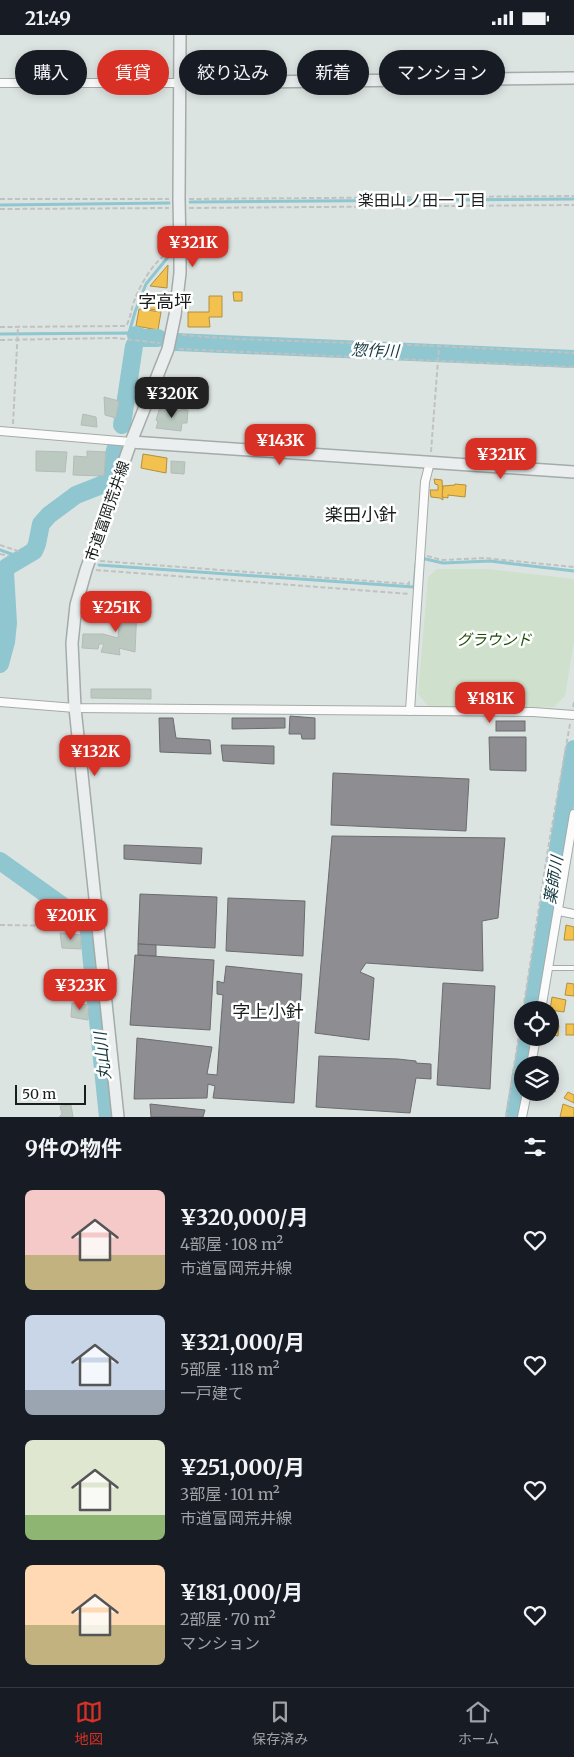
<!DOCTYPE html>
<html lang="ja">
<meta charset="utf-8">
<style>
:root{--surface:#171b24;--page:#20242c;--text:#f1f3f6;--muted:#9ea1a6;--line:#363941;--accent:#d93025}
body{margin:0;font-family:Merriweather,"Noto Sans JP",serif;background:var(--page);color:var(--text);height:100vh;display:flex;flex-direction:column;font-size:19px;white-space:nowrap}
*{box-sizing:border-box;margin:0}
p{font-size:16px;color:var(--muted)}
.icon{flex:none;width:28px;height:28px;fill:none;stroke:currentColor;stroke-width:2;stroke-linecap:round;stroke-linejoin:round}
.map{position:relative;height:1082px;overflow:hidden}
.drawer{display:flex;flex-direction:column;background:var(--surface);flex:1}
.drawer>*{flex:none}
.hud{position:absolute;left:15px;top:15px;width:545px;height:45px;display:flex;gap:10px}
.controls{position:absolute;left:514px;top:966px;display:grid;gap:10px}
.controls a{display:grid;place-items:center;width:45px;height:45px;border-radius:50%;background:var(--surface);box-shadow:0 2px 8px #0003;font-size:25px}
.scale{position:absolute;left:15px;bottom:12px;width:71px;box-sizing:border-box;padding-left:5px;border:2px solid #181e1c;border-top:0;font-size:14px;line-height:18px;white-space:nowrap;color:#181e1c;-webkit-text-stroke:4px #fff;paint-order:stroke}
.price{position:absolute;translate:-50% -42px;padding:0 11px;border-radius:10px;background:var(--accent);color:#fff;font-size:16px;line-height:32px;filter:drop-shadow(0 1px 2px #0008)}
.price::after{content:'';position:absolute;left:50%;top:30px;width:15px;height:11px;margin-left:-8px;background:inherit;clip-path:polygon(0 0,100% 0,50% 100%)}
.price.active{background:#222;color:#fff}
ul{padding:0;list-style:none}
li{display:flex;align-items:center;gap:15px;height:125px;padding:0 25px}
li span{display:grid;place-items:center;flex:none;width:140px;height:100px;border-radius:8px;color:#555}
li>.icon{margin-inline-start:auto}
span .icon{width:60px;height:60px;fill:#fffc;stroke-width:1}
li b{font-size:21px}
h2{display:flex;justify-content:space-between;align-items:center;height:60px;padding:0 25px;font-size:21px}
.tag{padding:0 18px;border-radius:22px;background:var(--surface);box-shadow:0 2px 8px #0003;font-size:18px;line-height:45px}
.tag.active{background:var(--accent);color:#fff}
.status{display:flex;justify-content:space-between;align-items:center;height:35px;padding:0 25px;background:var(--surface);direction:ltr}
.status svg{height:14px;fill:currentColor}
.tab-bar{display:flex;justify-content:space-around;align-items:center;height:70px;border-top:1px solid var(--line);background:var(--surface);font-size:14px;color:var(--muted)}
.tab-bar a{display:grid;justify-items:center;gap:2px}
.tab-bar .active{color:var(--accent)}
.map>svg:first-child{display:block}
.green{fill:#cfe1cd}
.homes{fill:#f2c14e;stroke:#b1903f}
.industry{fill:#8d8d92;stroke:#6a6c6f}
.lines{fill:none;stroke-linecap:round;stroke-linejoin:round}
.stream{stroke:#8fc6d0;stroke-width:3}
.river{stroke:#8fc6d0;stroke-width:18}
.building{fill:#bbc9c1;stroke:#b6bbb8}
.lane-casing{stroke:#a4aba8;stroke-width:6}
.street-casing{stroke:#a4aba8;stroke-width:10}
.secondary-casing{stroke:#a4aba8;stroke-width:14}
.path{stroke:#c0c2c2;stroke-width:2;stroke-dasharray:5 2.5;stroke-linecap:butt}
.lane{stroke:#fafbfa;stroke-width:4}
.street{stroke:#fafbfa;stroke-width:8}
.secondary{stroke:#eaeeee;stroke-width:11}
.labels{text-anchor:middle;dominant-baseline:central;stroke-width:5;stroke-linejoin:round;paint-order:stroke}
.street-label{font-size:15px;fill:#181e1c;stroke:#fff}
.park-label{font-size:15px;font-style:italic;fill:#1d4b05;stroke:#fff}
.neighbourhood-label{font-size:16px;fill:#181e1c;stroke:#fff}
.water-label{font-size:16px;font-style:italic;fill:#13383f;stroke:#fff}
.quarter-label{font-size:18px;fill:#181e1c;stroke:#fff}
</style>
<div class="status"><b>21:49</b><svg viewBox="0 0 49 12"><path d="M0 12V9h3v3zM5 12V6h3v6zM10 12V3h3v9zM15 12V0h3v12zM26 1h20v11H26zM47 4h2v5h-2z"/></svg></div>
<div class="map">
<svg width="574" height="1082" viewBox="0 0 574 1082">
<rect width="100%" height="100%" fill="#dce4e1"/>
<path class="green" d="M437 534H488L574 544V607L565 661 554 672H429L418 659 428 542Z"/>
<g class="homes">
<path d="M168 230 167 253 150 251Z"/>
<path d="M233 257H242V266H234Z"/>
<path d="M209 261H222V282H209L210 292H188V277H209Z"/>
<path d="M151 264 164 267 162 276 150 274Z"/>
<path d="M139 274 161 277 158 295 136 291Z"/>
<path d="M143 419 167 423 166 438 141 433Z"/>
<path d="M434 444 442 445 443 465 440 463 431 462 430 455H438V450L435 449Z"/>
<path d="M455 449 466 450 465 462 448 460V463L442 462 443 451 455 450Z"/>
<path d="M566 890 574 892V905H564Z"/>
<path d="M567 948 574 949V961L565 960Z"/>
<path d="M552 962 566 965 564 977 550 975Z"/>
<path d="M550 989 559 990 558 1001 550 999Z"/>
<rect x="566" y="989" width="8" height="11"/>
<path d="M550 1045 557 1047 555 1057H550Z"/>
<path d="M568 1057 574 1060V1068L564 1063Z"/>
<path d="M563 1069 574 1073V1082H560Z"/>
</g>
<g class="industry">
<path d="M290 681 315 683V704H302L301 699H289Z"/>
<path d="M159 683H173L176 703 210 705 211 719 160 717Z"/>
<path d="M232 683H285V693L232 694Z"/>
<rect x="496" y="686" width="29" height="10"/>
<path d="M489 702H526V736L490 735Z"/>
<path d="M221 710 274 711V729L223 726Z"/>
<path d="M333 738 469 744 466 796 331 790Z"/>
<path d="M332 801 505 803 498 883 482 886 483 936 366 928 360 937 374 943 369 1005 315 998Z"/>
<path d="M124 810 202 813 201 829 124 824Z"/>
<path d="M140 859 217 862 215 913 138 909Z"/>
<path d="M228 863 305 866 303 921 226 916Z"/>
<path d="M138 909 156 910V921L138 920Z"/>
<path d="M135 920 214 925 210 995 130 990Z"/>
<path d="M226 931 302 939 294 1068 213 1063 215 1051 208 1049 207 1063 134 1064 137 1003 212 1012 207 1039 217 1040 223 960 217 959V946L224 948Z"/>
<path d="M443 948 495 951 490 1054 437 1050Z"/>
<path d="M319 1021 398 1024 416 1026V1028L431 1029V1044L416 1043 410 1078 316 1072Z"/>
<path d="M150 1069 205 1075 203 1082H151Z"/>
</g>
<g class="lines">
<g class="stream">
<path d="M190 167 574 164"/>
<path d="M0 170 169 168"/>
<path d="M129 298 135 277 146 249 168 222"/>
<path d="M0 299 129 298 136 300"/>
<path d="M0 515 14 520"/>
<path d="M421 523 443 528 490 526 574 536"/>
<path d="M99 530 414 552 416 529"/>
</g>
<g class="river">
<path d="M136 300 143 303H158"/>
<path d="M176 307 574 324"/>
<path d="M122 390 134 311"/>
<path d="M0 629 6 607 8 588 5 537 7 532 34 516 37 509 41 489 49 480 76 460 104 449 110 439 115 415"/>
<path d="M0 826 88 889 108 1082"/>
<path d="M532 975 574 714"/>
<path d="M523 1030 528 1002"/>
<path d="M514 1082 522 1034"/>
</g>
</g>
<g class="building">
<path d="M104 362 119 366 116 383 105 380Z"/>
<path d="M160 372 181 376V374L188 375 187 388H182L181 396 156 393 158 387 156 385Z"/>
<path d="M83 379 96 382 97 392 81 390Z"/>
<path d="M36 416 67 417 65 437 36 436Z"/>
<path d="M87 416 106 417 104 441 73 440 74 421 87 422Z"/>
<path d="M171 426 185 427 184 439 171 438Z"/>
<path d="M109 572 137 573 135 617 119 613 120 620 101 617 104 609H99L98 614 82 613 83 599H103L118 603 119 589 116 584H110Z"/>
<path d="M91 654H151V664L91 663Z"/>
<path d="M60 898 81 900V914L62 913Z"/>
<path d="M62 952H79L78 963 63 961Z"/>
<path d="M72 968 89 970 88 985 71 982Z"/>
<path d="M71 1070 73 1082H59L62 1079 60 1071Z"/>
</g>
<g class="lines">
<defs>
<path id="lane" d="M549 933H574"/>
<g id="street">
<path d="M0 48H180"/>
<path d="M0 396 131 407"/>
<path d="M0 667 75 673 533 677 574 680"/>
<path d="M410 676 425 447 430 427"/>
<path d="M559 876 574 879"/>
<path d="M541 975 574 779"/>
<path d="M531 1030 536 1002"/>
<path d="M522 1082 527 1058"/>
</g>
<g id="secondary">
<path d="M180 48 574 43"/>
<path d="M131 407 574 437"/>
<path d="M118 1082 75 673 72 608 76 570 86 535 131 407 168 314 175 280 180 238V215L179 164 180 0"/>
</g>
</defs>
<use href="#lane" class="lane-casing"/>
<use href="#street" class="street-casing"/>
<use href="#secondary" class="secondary-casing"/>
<g class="path">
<path d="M0 164H169"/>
<path d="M189 164 574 161"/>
<path d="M189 173 574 170"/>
<path d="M0 174 169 173"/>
<path d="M0 292 126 291C131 283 131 273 135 264 141 248 155 224 171 216"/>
<path d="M182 300 237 304 439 311 574 318"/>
<path d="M0 305 115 303 160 308"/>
<path d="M179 314 574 332"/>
<path d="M13 389 18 292"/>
<path d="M431 417 439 312"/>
<path d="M0 510 21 517"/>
<path d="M0 519 9 521"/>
<path d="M427 521 442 525 485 523 574 532"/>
<path d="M100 526 409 549V545"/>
<path d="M96 535 410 559"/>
<path d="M573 672 574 667"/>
<path d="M0 890 70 891 87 894"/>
<path d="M523 975 549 808 570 689"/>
<path d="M506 1082 522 981"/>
</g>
<use href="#lane" class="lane"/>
<use href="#street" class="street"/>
<use href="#secondary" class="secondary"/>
</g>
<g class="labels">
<g class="street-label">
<text transform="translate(107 476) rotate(-71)">市道富岡荒井線</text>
</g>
<g class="park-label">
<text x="494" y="604">グラウンド</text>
</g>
<g class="neighbourhood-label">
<text x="422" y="165">楽田山ノ田一丁目</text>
</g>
<g class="water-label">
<text transform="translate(375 315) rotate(2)">惣作川</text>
<text transform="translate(553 845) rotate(-81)">薬師川</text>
<text transform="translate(102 1021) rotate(-96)">丸山川</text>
</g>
<g class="quarter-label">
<text x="165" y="266">字高坪</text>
<text x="361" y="479">楽田小針</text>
<text x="268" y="976">字上小針</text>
</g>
</g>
</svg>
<div class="controls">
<a><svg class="icon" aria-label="locate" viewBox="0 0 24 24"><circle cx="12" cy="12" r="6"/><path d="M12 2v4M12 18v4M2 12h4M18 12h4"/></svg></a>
<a><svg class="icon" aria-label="layers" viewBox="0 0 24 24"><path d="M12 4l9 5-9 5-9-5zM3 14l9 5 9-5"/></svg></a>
</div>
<div class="scale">50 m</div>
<b class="price" style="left:193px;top:233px">¥321K</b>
<b class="price active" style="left:172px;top:384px">¥320K</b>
<b class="price" style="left:280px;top:431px">¥143K</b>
<b class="price" style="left:501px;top:445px">¥321K</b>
<b class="price" style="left:116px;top:598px">¥251K</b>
<b class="price" style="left:490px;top:689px">¥181K</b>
<b class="price" style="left:95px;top:742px">¥132K</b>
<b class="price" style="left:71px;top:906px">¥201K</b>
<b class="price" style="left:80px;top:976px">¥323K</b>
<div class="hud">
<a class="tag">購入</a>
<a class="tag active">賃貸</a>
<a class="tag">絞り込み</a>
<a class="tag">新着</a>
<a class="tag">マンション</a>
</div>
</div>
<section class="drawer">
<h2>9件の物件<svg class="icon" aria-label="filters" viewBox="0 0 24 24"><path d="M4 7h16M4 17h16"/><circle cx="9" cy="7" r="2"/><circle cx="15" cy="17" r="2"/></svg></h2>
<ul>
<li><span style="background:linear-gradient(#f6c9c9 65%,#c2b280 0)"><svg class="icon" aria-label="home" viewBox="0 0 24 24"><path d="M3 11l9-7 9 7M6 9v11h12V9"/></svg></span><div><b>¥320,000/月</b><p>4部屋 · 108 m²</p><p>市道富岡荒井線</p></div><svg class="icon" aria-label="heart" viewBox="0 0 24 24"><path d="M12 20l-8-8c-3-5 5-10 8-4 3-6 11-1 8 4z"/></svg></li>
<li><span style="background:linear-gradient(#c9d6e8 75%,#9aa5b1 0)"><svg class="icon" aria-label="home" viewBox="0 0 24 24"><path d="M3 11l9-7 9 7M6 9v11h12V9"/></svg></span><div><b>¥321,000/月</b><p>5部屋 · 118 m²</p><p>一戸建て</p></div><svg class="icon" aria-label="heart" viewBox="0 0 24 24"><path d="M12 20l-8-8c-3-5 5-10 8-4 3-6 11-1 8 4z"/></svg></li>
<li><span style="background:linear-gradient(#dfe7d0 75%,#8fb573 0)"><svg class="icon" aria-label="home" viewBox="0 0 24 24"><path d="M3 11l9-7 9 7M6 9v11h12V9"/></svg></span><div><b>¥251,000/月</b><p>3部屋 · 101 m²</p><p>市道富岡荒井線</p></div><svg class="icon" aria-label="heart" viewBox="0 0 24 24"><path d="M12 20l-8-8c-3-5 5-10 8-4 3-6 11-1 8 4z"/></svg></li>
<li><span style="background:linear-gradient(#ffd9b3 60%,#c2b280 0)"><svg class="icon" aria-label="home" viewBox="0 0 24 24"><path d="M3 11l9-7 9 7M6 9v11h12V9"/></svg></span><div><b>¥181,000/月</b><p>2部屋 · 70 m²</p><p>マンション</p></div><svg class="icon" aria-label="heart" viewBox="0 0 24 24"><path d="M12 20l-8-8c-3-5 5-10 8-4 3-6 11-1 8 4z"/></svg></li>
</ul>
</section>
<nav class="tab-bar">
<a class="active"><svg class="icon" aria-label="map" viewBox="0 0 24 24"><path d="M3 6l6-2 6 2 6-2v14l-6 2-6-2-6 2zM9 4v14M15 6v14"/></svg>地図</a>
<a><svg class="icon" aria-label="saved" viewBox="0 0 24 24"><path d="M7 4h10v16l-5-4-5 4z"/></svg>保存済み</a>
<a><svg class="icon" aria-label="home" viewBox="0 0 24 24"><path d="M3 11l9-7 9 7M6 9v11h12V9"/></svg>ホーム</a>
</nav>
